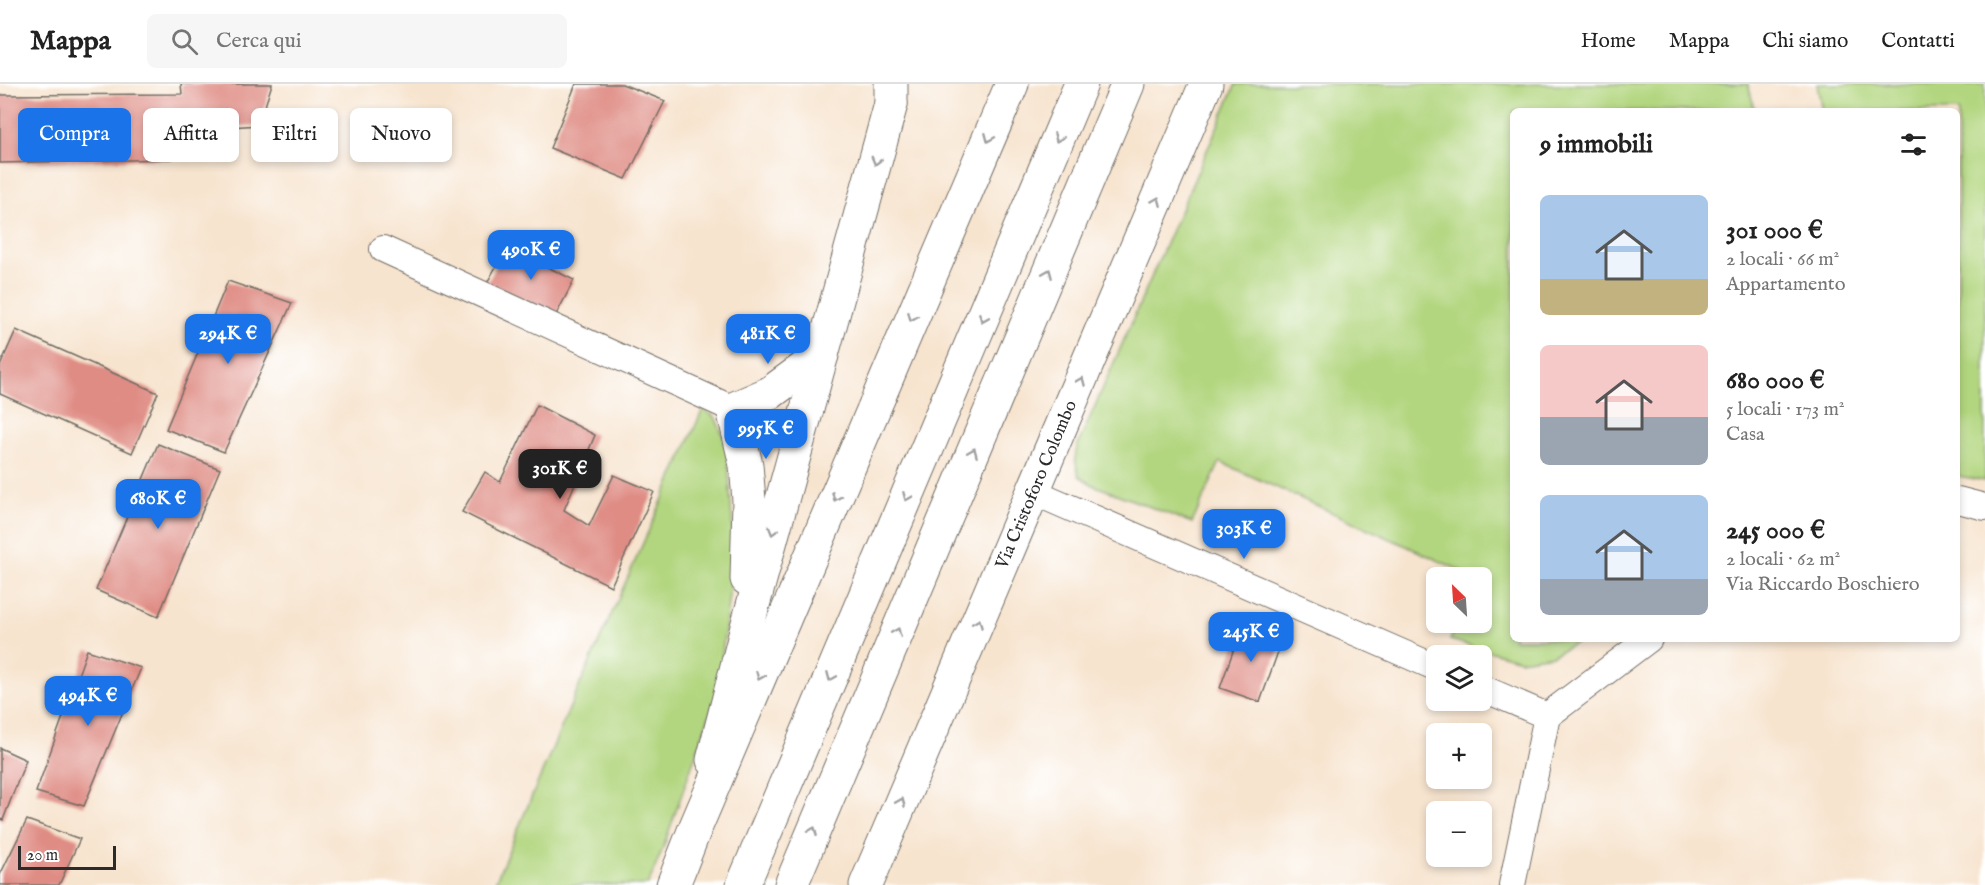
<!DOCTYPE html>
<html lang="it">
<meta charset="utf-8">
<style>
:root{--surface:#fff;--page:#f6f6f6;--text:#222;--muted:#767676;--line:#e0e0e0;--accent:#1a73e8}
body{margin:0;font-family:"IM FELL English",serif;background:var(--page);color:var(--text);height:100vh;display:flex;flex-direction:column;font-size:22px;white-space:nowrap}
*{box-sizing:border-box;margin:0}
p{font-size:20px;color:var(--muted)}
.icon{flex:none;width:33px;height:33px;fill:none;stroke:currentColor;stroke-width:2;stroke-linecap:round;stroke-linejoin:round}
.map{position:relative;flex:1;overflow:hidden}
.side{position:absolute;left:1510px;top:24px;width:450px;height:534px;display:flex;flex-direction:column;background:var(--surface);border-radius:9px;box-shadow:0 3px 9px #0003}
.side>*{flex:none}
.banner{position:absolute;left:18px;top:24px;width:570px;height:54px;display:flex;gap:12px}
.needle{width:39px;rotate:335deg}
.buttons{position:absolute;left:1426px;top:483px;display:grid;gap:12px}
.buttons a{display:grid;place-items:center;width:66px;height:66px;border-radius:9px;background:var(--surface);box-shadow:0 3px 9px #0003;font-size:30px}
.scale{position:absolute;left:18px;bottom:15px;width:98px;box-sizing:border-box;padding-left:6px;border:3px solid #2b2b2b;border-top:0;font-size:16px;line-height:21px;white-space:nowrap;color:#2b2b2b;-webkit-text-stroke:4px #fff;paint-order:stroke}
.price{position:absolute;translate:-50% -51px;padding:0 14px;border-radius:12px;background:var(--accent);color:#fff;font-size:20px;line-height:39px;filter:drop-shadow(0 2px 3px #0008)}
.price::after{content:'';position:absolute;left:50%;top:36px;width:18px;height:14px;margin-left:-9px;background:inherit;clip-path:polygon(0 0,100% 0,50% 100%)}
.price.active{background:#222;color:#fff}
ul{padding:0;list-style:none}
li{display:flex;align-items:center;gap:18px;height:150px;padding:0 30px}
li span{display:grid;place-items:center;flex:none;width:168px;height:120px;border-radius:9px;color:#555}
li>.icon{margin-inline-start:auto}
span .icon{width:72px;height:72px;fill:#fffc;stroke-width:1}
li b{font-size:26px}
h2{display:flex;justify-content:space-between;align-items:center;height:72px;padding:0 30px;font-size:26px}
.chip{padding:0 21px;border-radius:9px;background:var(--surface);box-shadow:0 3px 9px #0003;font-size:21px;line-height:54px}
.chip.active{background:var(--accent);color:#fff}
header{display:flex;align-items:center;gap:36px;box-sizing:border-box;height:84px;padding:0 30px;background:var(--surface);border-bottom:2px solid var(--line)}
header strong{font-size:28px}
nav{display:flex;gap:33px;margin-inline-start:auto;font-size:21px}
.search{width:420px;height:54px;background:var(--page);display:flex;align-items:center;gap:15px;box-sizing:border-box;padding:0 21px;border-radius:9px;color:var(--muted);font-size:22px}
.map>svg:first-child{display:block}
.green{fill:#b2d67f;stroke:#6e8055;stroke-width:1.5}
.building{fill:#df8c84}
.lines{fill:none;stroke-linecap:round;stroke-linejoin:round}
.minor-casing{stroke:#726c64;stroke-width:28}
.secondary-casing{stroke:#726c64;stroke-width:35}
.primary-casing{stroke:#726c64;stroke-width:35}
.trunk-casing{stroke:#726c64;stroke-width:35}
.motorway-casing{stroke:#726c64;stroke-width:35}
.minor{stroke:#fff;stroke-width:26}
.secondary{stroke:#fff;stroke-width:33}
.primary{stroke:#fff;stroke-width:33}
.trunk{stroke:#fff;stroke-width:33}
.motorway{stroke:#fff;stroke-width:33}
.oneway{stroke:#a0a0a0}
.labels{text-anchor:middle;dominant-baseline:central;stroke-width:4.5;stroke-linejoin:round;paint-order:stroke}
.street-label{font-size:18px;fill:#2b2b2b;stroke:#fff}
</style>
<header>
<strong>Mappa</strong>
<div class="search"><svg class="icon" aria-label="search" viewBox="0 0 24 24"><circle cx="10" cy="10" r="6"/><path d="M15 15l6 6"/></svg>Cerca qui</div>
<nav><a>Home</a><a>Mappa</a><a>Chi siamo</a><a>Contatti</a></nav>
</header>
<div class="map">
<svg width="1985" height="801" viewBox="0 0 1985 801">
<rect width="100%" height="100%" fill="#fff"/>
<filter id="ink" filterUnits="userSpaceOnUse"><feTurbulence type="fractalNoise" baseFrequency=".0167" numOctaves="2"/><feDisplacementMap in="SourceGraphic" scale="12" xChannelSelector="R" yChannelSelector="G"/><feConvolveMatrix kernelMatrix="1 2 1 2 8 2 1 2 1" color-interpolation-filters="sRGB"/></filter>
<filter id="wash" filterUnits="userSpaceOnUse"><feTurbulence type="fractalNoise" baseFrequency=".008" numOctaves="4" result="noise"/><feDisplacementMap in="SourceGraphic" scale="24" xChannelSelector="R" yChannelSelector="G"/><feGaussianBlur stdDeviation="1.35" result="paint"/><feColorMatrix in="noise" values="0 0 0 0 0 0 0 0 0 0 0 0 0 0 0 0 0 1.4 0 .05"/><feComposite in="paint" operator="in"/></filter>
<g filter="url(#wash)">
<rect width="100%" height="100%" fill="#f7e4cf"/>
<g class="green">
<path d="M1236 0H1748L1755 27H1514V555H1584L1553 571 1520 576 1450 556 1458 539 1482 538V494L1475 493 1220 378 1192 439 1093 401 1079 392 1075 375 1077 363Z"/>
<path d="M1817 0H1985V397L1958 392V27H1822Z"/>
<path d="M703 325 715 333 727 360 734 467 718 607 663 764 648 801H494L573 616Z"/>
</g>
<g id="blocks">
<g class="building">
<path d="M181 0H272L259 41 171 47 172 75 0 79V11L182 10Z"/>
<path d="M576 0H622L665 17 626 95 550 64Z"/>
<path d="M507 163 574 196 556 231 487 199Z"/>
<path d="M228 197 292 219 224 368 166 345Z"/>
<path d="M16 246 158 309 132 369 0 310V282Z"/>
<path d="M537 321 595 351 564 426 589 442 614 391 654 408 611 502 462 428 485 388 500 398Z"/>
<path d="M158 360 220 385 158 533 96 506Z"/>
<path d="M1243 539 1283 554 1260 618 1220 604Z"/>
<path d="M87 566 141 584 84 722 36 708Z"/>
<path d="M0 664 26 676 3 736 0 735Z"/>
<path d="M27 736 80 755 59 801H0V791Z"/>
</g>
</g>
</g>
<g filter="url(#ink)">
<use href="#blocks" fill-opacity="0" stroke="#726c64" stroke-width="1.5"/>
<g class="lines">
<defs>
<g id="minor">
<path d="M383 165 733 325"/>
<path d="M1034 408 1437 584"/>
<path d="M1958 416 1985 423"/>
<path d="M1482 604 1547 632"/>
<path d="M1547 632 1649 555"/>
<path d="M1512 801 1547 632"/>
</g>
<g id="secondary">
<path d="M747 495 749 416 746 381 733 325 770 309 822 271"/>
<path d="M713 676 747 543 891 20"/>
</g>
<g id="primary">
<path d="M673 801 694 747 1012 0"/>
<path d="M866 801 1206 0"/>
</g>
<g id="trunk">
<path d="M743 801 1081 0"/>
<path d="M791 801 1128 0"/>
</g>
<path id="motorway" d="M891 20V0"/>
</defs>
<use href="#minor" class="minor-casing"/>
<use href="#secondary" class="secondary-casing"/>
<use href="#primary" class="primary-casing"/>
<use href="#trunk" class="trunk-casing"/>
<use href="#motorway" class="motorway-casing"/>
<use href="#minor" class="minor"/>
<use href="#secondary" class="secondary"/>
<use href="#primary" class="primary"/>
<use href="#trunk" class="trunk"/>
<use href="#motorway" class="motorway"/>
</g>
<defs><path id="oneway-chevron" d="M-2-3.5L2.5 0L-2 3.5" fill="none" stroke-width="1.6" stroke-linecap="round" stroke-linejoin="round" transform="scale(1.5)"/></defs>
<g class="oneway">
<use href="#oneway-chevron" transform="translate(989 54) rotate(113)"/>
<use href="#oneway-chevron" transform="translate(1058 54) rotate(113)"/>
<use href="#oneway-chevron" transform="translate(876 77) rotate(105)"/>
<use href="#oneway-chevron" transform="translate(1157 117) rotate(-67)"/>
<use href="#oneway-chevron" transform="translate(1048 189) rotate(-67)"/>
<use href="#oneway-chevron" transform="translate(912 233) rotate(113)"/>
<use href="#oneway-chevron" transform="translate(983 234) rotate(113)"/>
<use href="#oneway-chevron" transform="translate(1081 297) rotate(-67)"/>
<use href="#oneway-chevron" transform="translate(973 368) rotate(-67)"/>
<use href="#oneway-chevron" transform="translate(836 413) rotate(113)"/>
<use href="#oneway-chevron" transform="translate(907 413) rotate(113)"/>
<use href="#oneway-chevron" transform="translate(773 447) rotate(106)"/>
<use href="#oneway-chevron" transform="translate(978 539) rotate(-67)"/>
<use href="#oneway-chevron" transform="translate(897 548) rotate(-67)"/>
<use href="#oneway-chevron" transform="translate(760 592) rotate(113)"/>
<use href="#oneway-chevron" transform="translate(831 593) rotate(113)"/>
<use href="#oneway-chevron" transform="translate(901 718) rotate(-67)"/>
<use href="#oneway-chevron" transform="translate(813 747) rotate(-67)"/>
</g>
</g>
<g class="labels">
<g class="street-label">
<text transform="translate(1037 401) rotate(-67)">Via Cristoforo Colombo</text>
</g>
</g>
</svg>
<div class="buttons">
<a><svg class="needle" viewBox="-14 -14 28 28"><path d="M0-13l5 13h-10z" fill="#e53935"/><path d="M0 13l5-13h-10z" fill="#767676"/></svg></a>
<a><svg class="icon" aria-label="layers" viewBox="0 0 24 24"><path d="M12 4l9 5-9 5-9-5zM3 14l9 5 9-5"/></svg></a>
<a>+</a>
<a>−</a>
</div>
<div class="scale">20 m</div>
<b class="price" style="left:531px;top:197px">490K €</b>
<b class="price" style="left:228px;top:281px">294K €</b>
<b class="price" style="left:768px;top:281px">481K €</b>
<b class="price" style="left:766px;top:376px">995K €</b>
<b class="price active" style="left:560px;top:416px">301K €</b>
<b class="price" style="left:158px;top:446px">680K €</b>
<b class="price" style="left:1244px;top:476px">303K €</b>
<b class="price" style="left:1251px;top:579px">245K €</b>
<b class="price" style="left:88px;top:643px">494K €</b>
<div class="banner">
<a class="chip active">Compra</a>
<a class="chip">Affitta</a>
<a class="chip">Filtri</a>
<a class="chip">Nuovo</a>
</div>
<section class="side">
<h2>9 immobili<svg class="icon" aria-label="filters" viewBox="0 0 24 24"><path d="M4 7h16M4 17h16"/><circle cx="9" cy="7" r="2"/><circle cx="15" cy="17" r="2"/></svg></h2>
<ul>
<li><span style="background:linear-gradient(#a9c7e8 70%,#c2b280 0)"><svg class="icon" aria-label="home" viewBox="0 0 24 24"><path d="M3 11l9-7 9 7M6 9v11h12V9"/></svg></span><div><b>301 000 €</b><p>2 locali · 66 m²</p><p>Appartamento</p></div></li>
<li><span style="background:linear-gradient(#f6c9c9 60%,#9aa5b1 0)"><svg class="icon" aria-label="home" viewBox="0 0 24 24"><path d="M3 11l9-7 9 7M6 9v11h12V9"/></svg></span><div><b>680 000 €</b><p>5 locali · 173 m²</p><p>Casa</p></div></li>
<li><span style="background:linear-gradient(#a9c7e8 70%,#9aa5b1 0)"><svg class="icon" aria-label="home" viewBox="0 0 24 24"><path d="M3 11l9-7 9 7M6 9v11h12V9"/></svg></span><div><b>245 000 €</b><p>2 locali · 62 m²</p><p>Via Riccardo Boschiero</p></div></li>
</ul>
</section>
</div>
